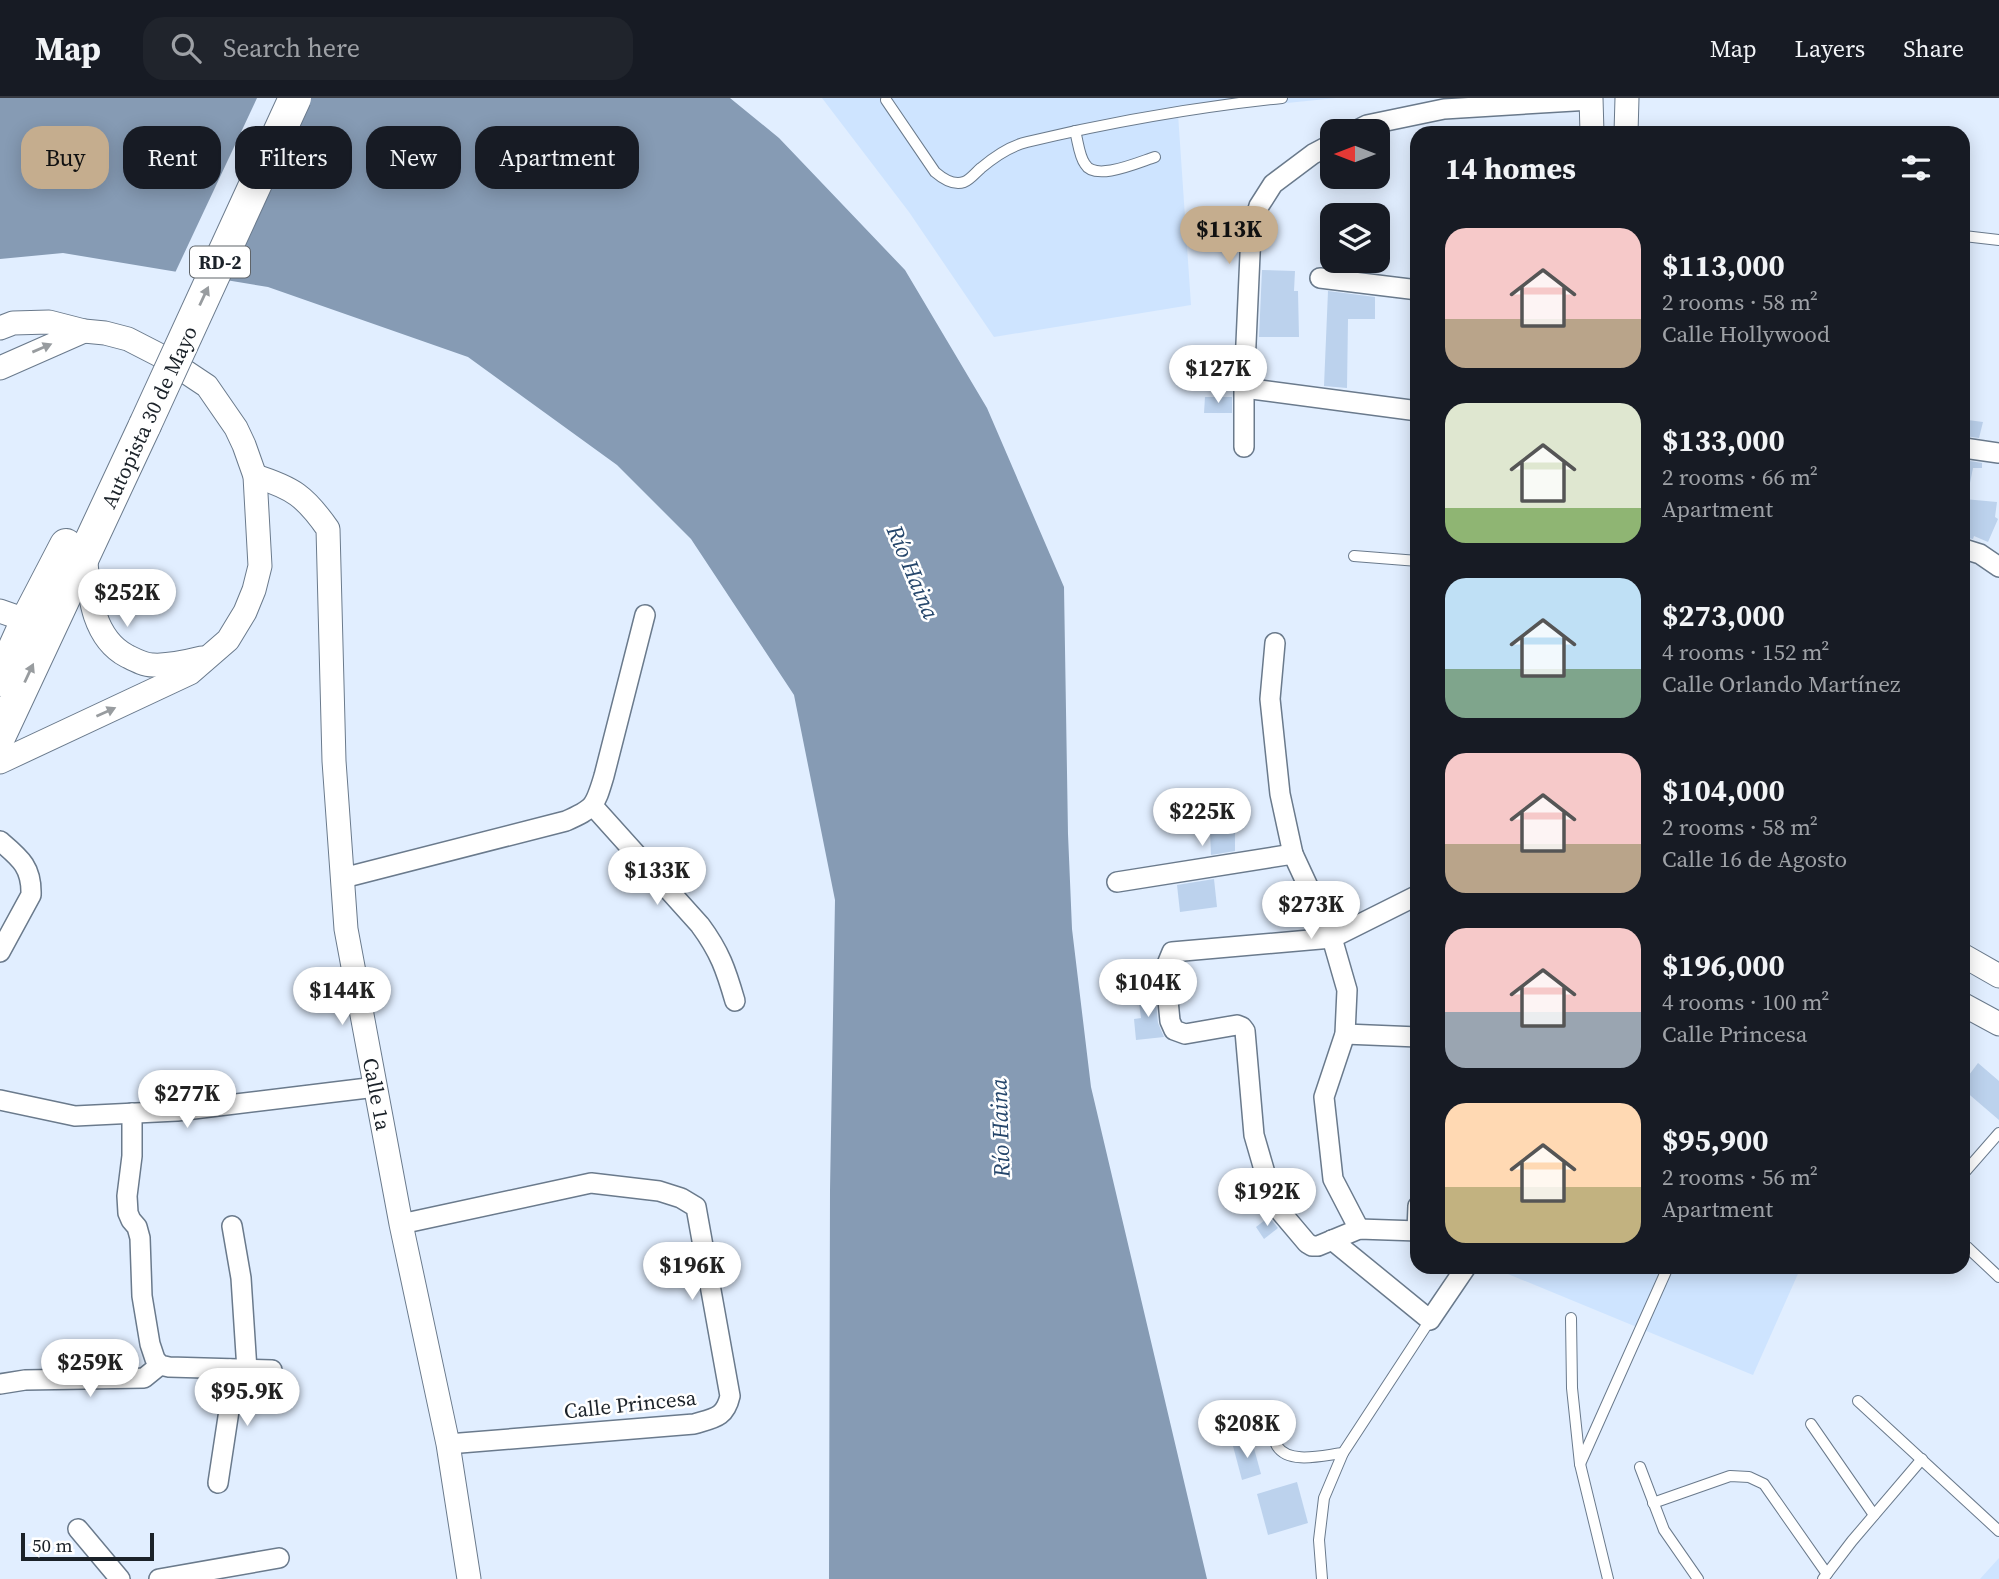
<!DOCTYPE html>
<meta charset="utf-8">
<style>
:root{--surface:#171b24;--page:#20242c;--text:#f1f3f6;--muted:#9ea1a6;--line:#363941;--accent:#c5ad8e}
body{margin:0;font-family:"Source Serif 4",serif;background:var(--page);color:var(--text);height:100vh;display:flex;flex-direction:column;font-size:26px;white-space:nowrap}
*{box-sizing:border-box;margin:0}
p{font-size:23px;color:var(--muted)}
.icon{flex:none;width:38px;height:38px;fill:none;stroke:currentColor;stroke-width:2;stroke-linecap:round;stroke-linejoin:round}
.map{position:relative;flex:1;overflow:hidden}
.panel{position:absolute;left:1410px;top:28px;width:560px;height:1148px;display:flex;flex-direction:column;background:var(--surface);border-radius:21px;box-shadow:0 4px 18px #0003}
.panel>*{flex:none}
.top-card{position:absolute;left:21px;top:28px;width:665px;height:63px;display:flex;gap:14px}
.needle{width:46px;rotate:270deg}
.buttons{position:absolute;left:1320px;top:21px;display:grid;gap:14px}
.buttons a{display:grid;place-items:center;width:70px;height:70px;border-radius:14px;background:var(--surface);box-shadow:0 4px 18px #0003;font-size:35px}
.scale{position:absolute;left:21px;bottom:18px;width:133px;box-sizing:border-box;padding-left:7px;border:4px solid #1b2229;border-top:0;font-size:19px;line-height:24px;white-space:nowrap;color:#1b2229;-webkit-text-stroke:5px #fff;paint-order:stroke}
.price{position:absolute;translate:-50% -60px;padding:0 16px;border-radius:24px;background:#fff;color:#222;font-size:23px;line-height:46px;filter:drop-shadow(0 2px 4px #0008)}
.price::after{content:'';position:absolute;left:50%;top:42px;width:21px;height:16px;margin-left:-10px;background:inherit;clip-path:polygon(0 0,100% 0,50% 100%)}
.price.selected{background:var(--accent);color:#111}
ul{padding:0;list-style:none}
li{display:flex;align-items:center;gap:21px;height:175px;padding:0 35px}
li span{display:grid;place-items:center;flex:none;width:196px;height:140px;border-radius:21px;color:#555}
li>.icon{margin-inline-start:auto}
span .icon{width:84px;height:84px;fill:#fffc;stroke-width:1}
li b{font-size:30px}
h2{display:flex;justify-content:space-between;align-items:center;height:84px;padding:0 35px;font-size:30px}
.chip{padding:0 24px;border-radius:21px;background:var(--surface);box-shadow:0 4px 18px #0003;font-size:24px;line-height:63px}
.chip.selected{background:var(--accent);color:#111}
header{display:flex;align-items:center;gap:42px;box-sizing:border-box;height:98px;padding:0 35px;background:var(--surface);border-bottom:2px solid var(--line)}
header strong{font-size:33px}
nav{display:flex;gap:38px;margin-inline-start:auto;font-size:24px}
.search{width:490px;height:63px;background:var(--page);display:flex;align-items:center;gap:18px;box-sizing:border-box;padding:0 24px;border-radius:21px;color:var(--muted);font-size:26px}
.map>svg:first-child{display:block}
.built{fill:#cee4ff}
.water{fill:#869bb4}
.pier{fill:#e1eeff}
.building{fill:#bcd2ed}
.lines{fill:none;stroke-linecap:round;stroke-linejoin:round}
.service-casing{stroke:#6a7a8c;stroke-width:12}
.minor-casing{stroke:#6a7a8c;stroke-width:22}
.tertiary-casing{stroke:#6a7a8c;stroke-width:25}
.trunk-casing{stroke:#6a7a8c;stroke-width:34}
.service{stroke:#fff;stroke-width:10}
.minor{stroke:#fff;stroke-width:19}
.tertiary{stroke:#fff;stroke-width:23}
.trunk{stroke:#fff;stroke-width:32}
.trunk-bridge-casing{stroke:#6a7a8c;stroke-width:34;stroke-linecap:butt}
.trunk-bridge{stroke:#fff;stroke-width:32}
.oneway{fill:#989c9f}
.labels{text-anchor:middle;dominant-baseline:central;stroke-width:5;stroke-linejoin:round;paint-order:stroke}
.shield{fill:#fff;stroke:#5f6469;stroke-width:2}
.shield-label{font-size:19px;font-weight:bold;fill:#1b2229}
.street-label{font-size:21px;fill:#1b2229;stroke:#fff}
.water-label{font-size:23px;font-style:italic;fill:#25466b;stroke:#fff}
</style>
<header>
<strong>Map</strong>
<div class="search"><svg class="icon" aria-label="search" viewBox="0 0 24 24"><circle cx="10" cy="10" r="6"/><path d="M15 15l6 6"/></svg>Search here</div>
<nav><a>Map</a><a>Layers</a><a>Share</a></nav>
</header>
<div class="map">
<svg width="1999" height="1481" viewBox="0 0 1999 1481">
<rect width="100%" height="100%" fill="#e1eeff"/>
<g class="built">
<path d="M822 0H1336L1178 16 1191 207 994 239 909 114Z"/>
<path d="M1491 1169H1801L1753 1277Z"/>
<path d="M1999 1460V1481H1980Z"/>
</g>
<path class="water" d="M0 0H730L779 40 905 172 987 310 1064 489 1068 736 1072 831 1091 989 1207 1481H829L830 1092 835 802 794 597 691 441 617 367 468 259 268 189 63 155 0 161Z"/>
<path class="pier" d="M257 0H308L221 185 174 177Z"/>
<g class="building">
<path d="M1262 172 1295 173 1294 193H1298L1299 239H1259Z"/>
<path d="M1328 193 1375 199V221H1348L1347 290 1324 288Z"/>
<path d="M1205 299H1232V315H1204Z"/>
<path d="M1968 322 1983 324 1979 340 1965 338Z"/>
<path d="M1964 362 1982 365V370H1973L1970 385H1964Z"/>
<path d="M1964 401 1997 404 1995 419 1998 421 1988 444 1974 438 1973 441 1964 439Z"/>
<path d="M1235 731V753L1211 757 1210 732Z"/>
<path d="M1214 781 1217 809 1180 814 1177 787Z"/>
<path d="M1155 895 1158 925 1164 939 1136 942 1134 921 1141 920 1138 897Z"/>
<path d="M1978 965 1999 983V1022L1964 992V975L1969 977Z"/>
<path d="M1269 1119 1278 1130 1264 1141 1256 1129Z"/>
<path d="M1252 1343 1261 1376 1242 1382 1233 1348Z"/>
<path d="M1297 1384 1308 1425 1268 1437 1257 1396Z"/>
</g>
<g class="lines">
<defs>
<g id="service">
<path d="M886 2 935 74C942 80 953 88 964 84 970 82 976 74 981 70 994 59 1010 48 1027 44 1111 24 1197 9 1282 0"/>
<path d="M1075 33C1078 43 1079 58 1085 66 1095 84 1139 64 1155 59"/>
<path d="M1964 138 1999 142"/>
<path d="M1354 458 1418 463"/>
<path d="M1964 1075 1999 1035"/>
<path d="M1967 1149 1999 1179"/>
<path d="M1571 1220 1572 1290 1580 1366 1608 1481"/>
<path d="M1858 1303 1999 1433"/>
<path d="M1270 1325C1272 1333 1273 1341 1277 1348 1289 1367 1324 1357 1343 1355"/>
<path d="M1811 1326 1874 1417"/>
<path d="M1580 1366 1668 1169"/>
<path d="M1640 1369 1664 1432 1698 1481"/>
<path d="M1653 1405 1730 1378 1749 1379 1764 1386 1827 1476"/>
<path d="M1322 1481 1319 1442 1324 1400 1343 1355 1430 1222"/>
<path d="M1823 1481 1852 1443 1922 1361"/>
</g>
<g id="minor">
<path d="M1355 33 1367 27 1444 11 1591 2"/>
<path d="M1320 180 1418 192"/>
<path d="M1244 290 1418 313"/>
<path d="M1244 349V290L1251 134 1259 108 1273 86 1313 56 1332 46"/>
<path d="M1964 350 1999 355"/>
<path d="M1964 451 1980 456 1999 469"/>
<path d="M1275 545 1270 601 1280 696 1293 756 1332 840 1347 892 1345 936 1324 999 1333 1081 1359 1131"/>
<path d="M593 708 700 827C720 854 726 872 735 903"/>
<path d="M0 743C20 760 32 769 31 797L0 854"/>
<path d="M343 780 566 723C595 710 595 708 604 678L645 517"/>
<path d="M1117 784 1293 756"/>
<path d="M1418 797 1332 840 1172 854 1165 871 1170 923 1174 932 1185 936 1237 927 1242 929 1245 933 1254 1037 1274 1106 1307 1145 1312 1148H1318L1359 1131 1418 1133"/>
<path d="M1345 936 1418 939"/>
<path d="M0 1002 75 1018 177 1013 376 989"/>
<path d="M132 1015V1058L127 1098 128 1115 131 1122 137 1129 140 1140 142 1198 150 1246 155 1261 160 1267 169 1269 272 1272"/>
<path d="M401 1126 591 1085 659 1093 681 1100 696 1109 730 1298C725 1320 714 1320 694 1326L448 1346"/>
<path d="M232 1128 241 1180 247 1272"/>
<path d="M1417 1133 1418 1108"/>
<path d="M1332 1142 1430 1222 1466 1169"/>
<path d="M0 1286 25 1282 144 1280 160 1267"/>
<path d="M218 1385 230 1306V1271"/>
<path d="M78 1431 120 1481"/>
<path d="M159 1481 279 1460"/>
</g>
<g id="tertiary">
<path d="M1591 0 1592 35"/>
<path d="M1626 35 1627 0"/>
<path d="M0 230 13 225 49 224 84 233 105 235 128 241 165 260 207 288 236 330 244 347 255 378 260 468 254 492 245 514 228 542 190 575 0 664"/>
<path d="M0 270 84 233"/>
<path d="M255 378C293 390 305 398 328 431L334 663 346 831 401 1126 448 1346 469 1481"/>
<path d="M85 456C89 492 91 539 127 558 135 562 144 567 153 567 169 568 186 564 202 560"/>
<path d="M0 513 40 527"/>
<path d="M1964 858 1999 878"/>
<path d="M1964 907 1999 926"/>
</g>
<g id="trunk">
<path d="M0 582 27 522 66 447"/>
<path d="M0 637 145 327"/>
</g>
</defs>
<use href="#service" class="service-casing"/>
<use href="#minor" class="minor-casing"/>
<use href="#tertiary" class="tertiary-casing"/>
<use href="#trunk" class="trunk-casing"/>
<use href="#service" class="service"/>
<use href="#minor" class="minor"/>
<use href="#tertiary" class="tertiary"/>
<use href="#trunk" class="trunk"/>
<defs>
<path id="trunk-bridge" d="M145 327 295 0"/>
</defs>
<use href="#trunk-bridge" class="trunk-bridge-casing"/>
<use href="#trunk-bridge" class="trunk-bridge"/>
</g>
<defs><path id="oneway-solid" d="M-6-.8H1V-3.2L6.5 0L1 3.2V.8H-6Z" transform="scale(1.75)"/></defs>
<g class="oneway">
<use href="#oneway-solid" transform="translate(204 198) rotate(-65)"/>
<use href="#oneway-solid" transform="translate(42 250) rotate(-23)"/>
<use href="#oneway-solid" transform="translate(29 575) rotate(-65)"/>
<use href="#oneway-solid" transform="translate(106 614) rotate(-24)"/>
</g>
<g class="labels">
<rect class="shield" x="190" y="148.5" width="60" height="31" rx="5"/>
<g class="shield-label">
<text x="220" y="164">RD-2</text>
</g>
<g class="street-label">
<text transform="translate(149 319) rotate(-65)">Autopista 30 de Mayo</text>
<text transform="translate(377 996) rotate(79)">Calle 1a</text>
<text transform="translate(630 1306) rotate(-6)">Calle Princesa</text>
</g>
<g class="water-label">
<text transform="translate(913 474) rotate(67)">Río Haina</text>
<text transform="translate(1000 1030) rotate(-92)">Río Haina</text>
</g>
</g>
</svg>
<div class="buttons">
<a><svg class="needle" viewBox="-14 -14 28 28"><path d="M0-13l5 13h-10z" fill="#e53935"/><path d="M0 13l5-13h-10z" fill="#9ea1a6"/></svg></a>
<a><svg class="icon" aria-label="layers" viewBox="0 0 24 24"><path d="M12 4l9 5-9 5-9-5zM3 14l9 5 9-5"/></svg></a>
</div>
<div class="scale">50 m</div>
<b class="price selected" style="left:1229px;top:168px">$113K</b>
<b class="price" style="left:1218px;top:307px">$127K</b>
<b class="price" style="left:127px;top:531px">$252K</b>
<b class="price" style="left:1202px;top:750px">$225K</b>
<b class="price" style="left:657px;top:809px">$133K</b>
<b class="price" style="left:1311px;top:843px">$273K</b>
<b class="price" style="left:1148px;top:921px">$104K</b>
<b class="price" style="left:342px;top:929px">$144K</b>
<b class="price" style="left:187px;top:1032px">$277K</b>
<b class="price" style="left:1267px;top:1130px">$192K</b>
<b class="price" style="left:692px;top:1204px">$196K</b>
<b class="price" style="left:90px;top:1301px">$259K</b>
<b class="price" style="left:247px;top:1330px">$95.9K</b>
<b class="price" style="left:1247px;top:1362px">$208K</b>
<div class="top-card">
<a class="chip selected">Buy</a>
<a class="chip">Rent</a>
<a class="chip">Filters</a>
<a class="chip">New</a>
<a class="chip">Apartment</a>
</div>
<section class="panel">
<h2>14 homes<svg class="icon" aria-label="filters" viewBox="0 0 24 24"><path d="M4 7h16M4 17h16"/><circle cx="9" cy="7" r="2"/><circle cx="15" cy="17" r="2"/></svg></h2>
<ul>
<li><span style="background:linear-gradient(#f6c9c9 65%,#b9a48a 0)"><svg class="icon" aria-label="home" viewBox="0 0 24 24"><path d="M3 11l9-7 9 7M6 9v11h12V9"/></svg></span><div><b>$113,000</b><p>2 rooms · 58 m²</p><p>Calle Hollywood</p></div></li>
<li><span style="background:linear-gradient(#dfe7d0 75%,#8fb573 0)"><svg class="icon" aria-label="home" viewBox="0 0 24 24"><path d="M3 11l9-7 9 7M6 9v11h12V9"/></svg></span><div><b>$133,000</b><p>2 rooms · 66 m²</p><p>Apartment</p></div></li>
<li><span style="background:linear-gradient(#bfe0f5 65%,#7fa58c 0)"><svg class="icon" aria-label="home" viewBox="0 0 24 24"><path d="M3 11l9-7 9 7M6 9v11h12V9"/></svg></span><div><b>$273,000</b><p>4 rooms · 152 m²</p><p>Calle Orlando Martínez</p></div></li>
<li><span style="background:linear-gradient(#f6c9c9 65%,#b9a48a 0)"><svg class="icon" aria-label="home" viewBox="0 0 24 24"><path d="M3 11l9-7 9 7M6 9v11h12V9"/></svg></span><div><b>$104,000</b><p>2 rooms · 58 m²</p><p>Calle 16 de Agosto</p></div></li>
<li><span style="background:linear-gradient(#f6c9c9 60%,#9aa5b1 0)"><svg class="icon" aria-label="home" viewBox="0 0 24 24"><path d="M3 11l9-7 9 7M6 9v11h12V9"/></svg></span><div><b>$196,000</b><p>4 rooms · 100 m²</p><p>Calle Princesa</p></div></li>
<li><span style="background:linear-gradient(#ffd9b3 60%,#c2b280 0)"><svg class="icon" aria-label="home" viewBox="0 0 24 24"><path d="M3 11l9-7 9 7M6 9v11h12V9"/></svg></span><div><b>$95,900</b><p>2 rooms · 56 m²</p><p>Apartment</p></div></li>
</ul>
</section>
</div>
